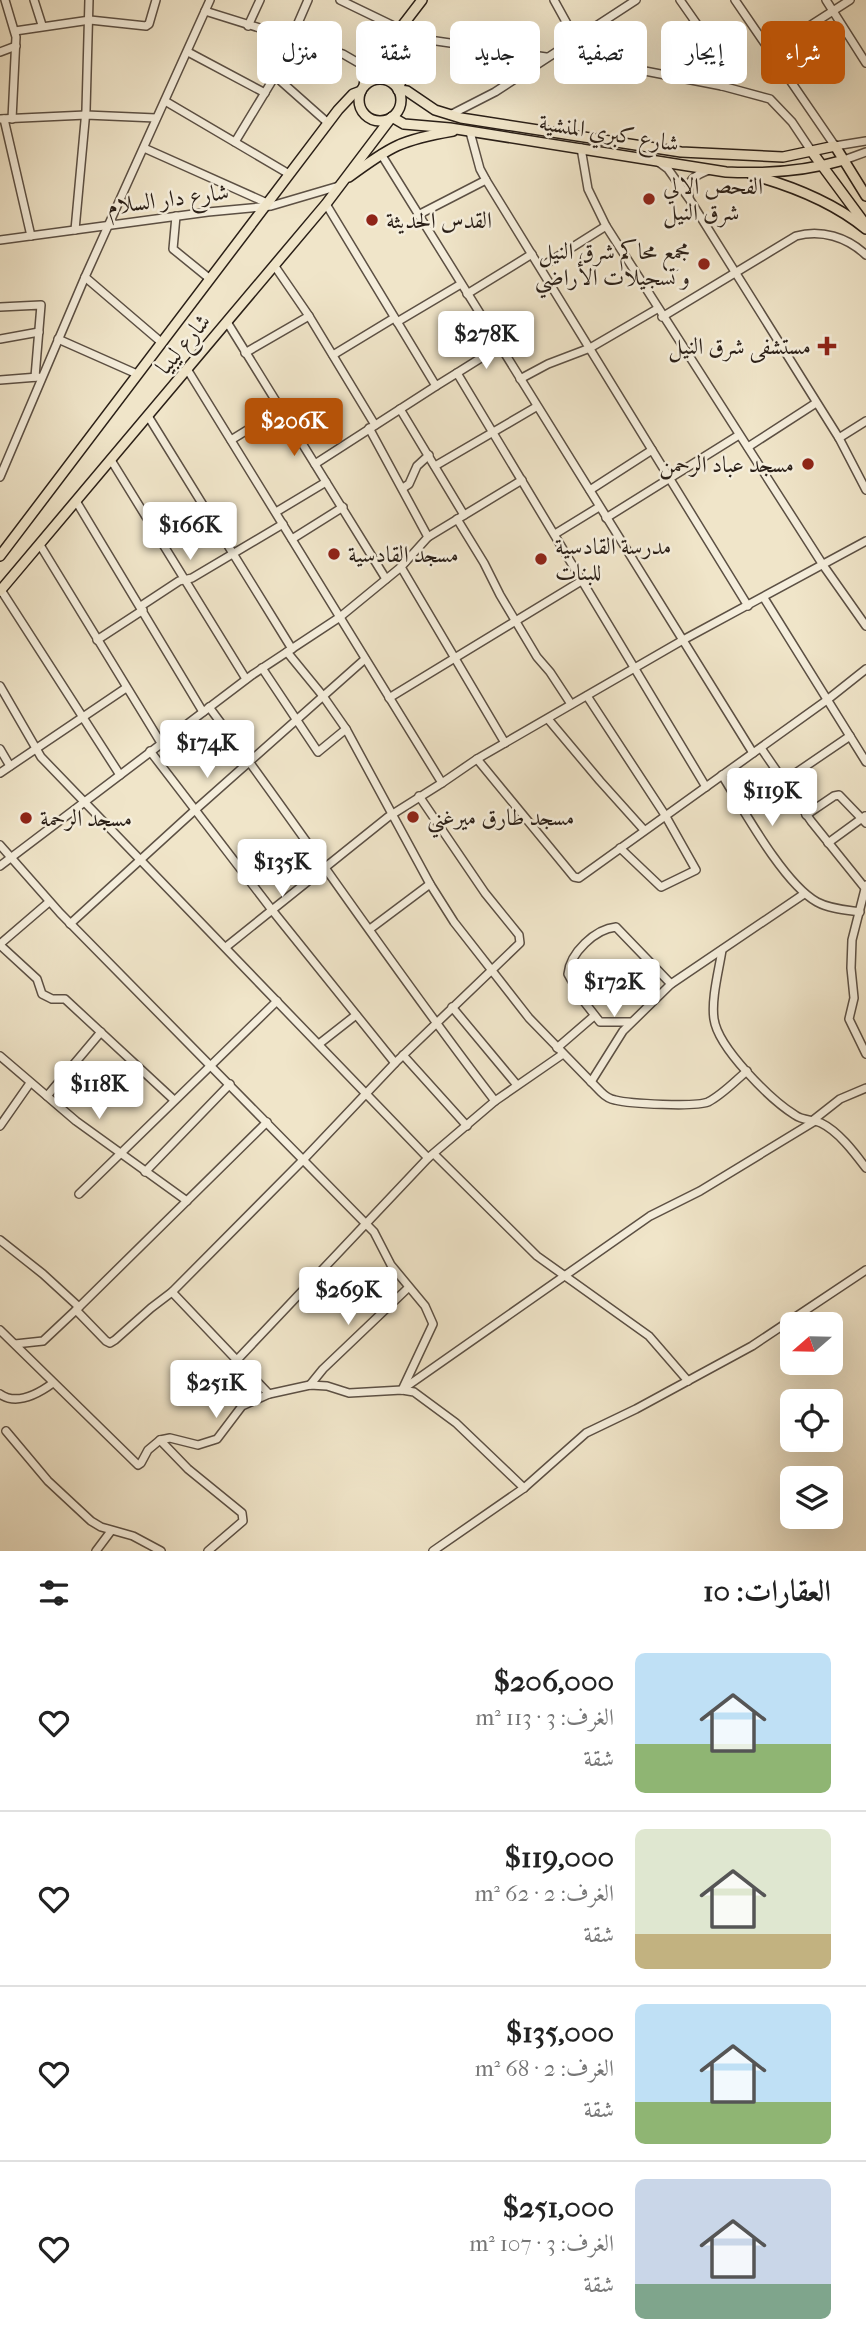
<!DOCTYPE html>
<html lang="ar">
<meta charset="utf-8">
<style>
:root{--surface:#fff;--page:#f6f6f6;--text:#222;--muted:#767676;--line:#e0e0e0;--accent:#b45309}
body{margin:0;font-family:"IM FELL French Canon",Amiri,serif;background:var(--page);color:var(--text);direction:rtl;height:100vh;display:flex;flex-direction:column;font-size:26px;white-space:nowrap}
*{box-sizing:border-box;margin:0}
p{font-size:23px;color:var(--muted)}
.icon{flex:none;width:38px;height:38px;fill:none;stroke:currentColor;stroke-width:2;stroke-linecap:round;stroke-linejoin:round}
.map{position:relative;height:1551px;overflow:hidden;direction:ltr}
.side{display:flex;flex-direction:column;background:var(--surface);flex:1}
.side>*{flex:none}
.hud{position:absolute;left:21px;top:21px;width:824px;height:63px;direction:rtl;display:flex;gap:14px}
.needle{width:46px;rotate:250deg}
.buttons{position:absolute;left:780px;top:1312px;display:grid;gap:14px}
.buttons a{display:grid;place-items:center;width:63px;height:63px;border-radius:10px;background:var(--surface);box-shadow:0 7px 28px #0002;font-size:35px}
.price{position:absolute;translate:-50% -60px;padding:0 16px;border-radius:7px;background:#fff;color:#222;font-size:23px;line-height:46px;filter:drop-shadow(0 2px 4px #0008)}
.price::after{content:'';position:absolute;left:50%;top:42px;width:21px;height:16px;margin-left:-10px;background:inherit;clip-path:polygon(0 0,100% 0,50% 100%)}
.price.on{background:var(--accent);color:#fff}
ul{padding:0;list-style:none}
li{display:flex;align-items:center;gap:21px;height:175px;padding:0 35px}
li+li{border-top:2px solid var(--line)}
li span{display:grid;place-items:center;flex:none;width:196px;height:140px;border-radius:10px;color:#555}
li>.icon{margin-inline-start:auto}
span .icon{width:84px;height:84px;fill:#fffc;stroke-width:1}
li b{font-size:30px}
h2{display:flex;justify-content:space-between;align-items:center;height:84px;padding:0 35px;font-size:30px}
.tag{padding:0 24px;border-radius:10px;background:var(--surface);box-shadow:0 7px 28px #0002;font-size:24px;line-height:63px}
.tag.on{background:var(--accent);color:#fff}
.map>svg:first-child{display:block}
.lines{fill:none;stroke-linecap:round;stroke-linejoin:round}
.minor-casing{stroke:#5c5044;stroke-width:10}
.major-casing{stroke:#2a1f17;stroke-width:12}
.minor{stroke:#f5eedc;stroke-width:7}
.major{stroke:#f0e5c9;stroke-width:9}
.poi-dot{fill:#8f2418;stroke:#f5eedc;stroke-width:2.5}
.labels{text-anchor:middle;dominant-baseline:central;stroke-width:5;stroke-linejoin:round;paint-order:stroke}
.street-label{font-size:23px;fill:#2a1f17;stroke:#f5eedc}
.poi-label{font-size:23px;fill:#2a1f17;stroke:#f5eedc;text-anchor:start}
</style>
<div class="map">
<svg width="866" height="1551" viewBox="0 0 866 1551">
<rect width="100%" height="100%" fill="#f0e5c9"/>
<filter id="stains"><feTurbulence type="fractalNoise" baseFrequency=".00286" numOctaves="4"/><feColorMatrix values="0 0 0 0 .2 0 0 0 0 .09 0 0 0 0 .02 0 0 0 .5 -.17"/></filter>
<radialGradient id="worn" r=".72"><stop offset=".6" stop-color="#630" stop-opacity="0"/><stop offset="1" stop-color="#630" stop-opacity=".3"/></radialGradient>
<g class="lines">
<defs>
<g id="minor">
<path d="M5 0 16 37 12 119"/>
<path d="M34 0 42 25"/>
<path d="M340 0 400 29"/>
<path d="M554 0 581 49 589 56 614 65 722 86 770 99 792 122 812 152"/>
<path d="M680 0 708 40C717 59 703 62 722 86"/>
<path d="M735 0 835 146 866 141"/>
<path d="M826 0 866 63"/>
<path d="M205 11 343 54 369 69"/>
<path d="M248 26 260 0"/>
<path d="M15 31 90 20 146 26 149 24 156 0"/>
<path d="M402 36 546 57"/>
<path d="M0 52 16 46"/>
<path d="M188 52 265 93"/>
<path d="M769 52 850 0"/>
<path d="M275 76 328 123"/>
<path d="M165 101 289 174"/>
<path d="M450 115 495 92 636 0"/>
<path d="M0 119 86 115 156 118"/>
<path d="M4 119 31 236"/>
<path d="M470 132 480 169 486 180 748 606"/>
<path d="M235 142 275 76 308 0"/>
<path d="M144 148 267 203"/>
<path d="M581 148 588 189 606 226 823 565 866 626"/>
<path d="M381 154 753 753"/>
<path d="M844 160 866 152"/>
<path d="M657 161 668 169 690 200 839 438 866 490"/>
<path d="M689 196C685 180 696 175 709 170"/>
<path d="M326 204 436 386 457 373 706 787"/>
<path d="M418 215 486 180"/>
<path d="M176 216 173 249 210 279"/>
<path d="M75 230 86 110 89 0"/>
<path d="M0 240 208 212 271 206 339 186"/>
<path d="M274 265 309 316 375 425"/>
<path d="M541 267 606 226"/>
<path d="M85 277 161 342"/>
<path d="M467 294 532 254"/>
<path d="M0 307 41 305 35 377"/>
<path d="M662 317 796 236C821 229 847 237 866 255"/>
<path d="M227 322 386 579"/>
<path d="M397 322 461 284"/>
<path d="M0 339 39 332"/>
<path d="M58 339 137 374"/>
<path d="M245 353 309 316"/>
<path d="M333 355 394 318"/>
<path d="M187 369 442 783 477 759 683 640 866 541"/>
<path d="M457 373 500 346"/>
<path d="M520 379 548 364 590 348 657 309"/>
<path d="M0 380 38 377"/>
<path d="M400 409 464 515"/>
<path d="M148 416 292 649"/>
<path d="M369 428 428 537"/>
<path d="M839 438 866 421"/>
<path d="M231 440 280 410"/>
<path d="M748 447 816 403"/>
<path d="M111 460 246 679"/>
<path d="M315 464 436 386"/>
<path d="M435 466 536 407"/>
<path d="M0 477 85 277 210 0"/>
<path d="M403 488 409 484 417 466 429 455"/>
<path d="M590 490 652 450"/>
<path d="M76 501 203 712"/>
<path d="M276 512 326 482"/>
<path d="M606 518 739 435"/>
<path d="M457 519 484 563 500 595 537 657 550 672 571 704"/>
<path d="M555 534 599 507"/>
<path d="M292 539 343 507"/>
<path d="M40 545 161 743"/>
<path d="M401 567 505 743"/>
<path d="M1 590 120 775"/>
<path d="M764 598 866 762"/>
<path d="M141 606 179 581 192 578 283 524"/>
<path d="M97 640 143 610"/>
<path d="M287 652 323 696 346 729 430 884 454 922 529 1018 601 1092C605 1096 609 1099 615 1100 630 1104 696 1107 708 1102 722 1095 735 1081 747 1071"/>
<path d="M262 668 318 752 346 729"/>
<path d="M0 686 41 757 428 1158"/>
<path d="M587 696 665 815 696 870 661 887 620 848"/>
<path d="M389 698 583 580"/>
<path d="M209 707C306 837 396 973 495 1101"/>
<path d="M548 719 600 781 644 830"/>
<path d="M761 748 811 821 865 888"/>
<path d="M0 749 10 766"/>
<path d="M150 751 272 910 395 1063"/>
<path d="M477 759 574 877 579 878 827 700 866 669"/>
<path d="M0 773 126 688"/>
<path d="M722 775C743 809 784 884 817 902 830 909 846 910 860 912"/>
<path d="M784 781 850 736"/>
<path d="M806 815 834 796 839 795 866 823"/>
<path d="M828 843 865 816"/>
<path d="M0 845 60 913 374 1232 391 1265 425 1306 433 1324 402 1390"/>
<path d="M0 866 252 675 340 617 401 567 428 537 522 480"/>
<path d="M866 885 852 940 851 968 854 998 849 1019 866 1054"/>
<path d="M70 924 195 810 365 659"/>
<path d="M370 929 430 884"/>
<path d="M0 944 49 902"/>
<path d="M0 945 37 979 42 994 52 999H65L174 1100"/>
<path d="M226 947 388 817 442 783"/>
<path d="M722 950C719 970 711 999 714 1019 718 1048 771 1100 795 1115 803 1121 812 1119 821 1123 838 1131 854 1152 866 1168"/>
<path d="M452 1007 517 1085"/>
<path d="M630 1022H600L582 999 568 974C570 953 595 929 616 927L671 984"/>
<path d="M319 1044 356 1015"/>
<path d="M557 1048 594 1016"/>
<path d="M403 1055 467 1126"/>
<path d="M0 1056 76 1121 187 1201"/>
<path d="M591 1082 623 1031 671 984 804 894"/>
<path d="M47 1096 101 1032"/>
<path d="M812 1121 840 1099 866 1088"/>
<path d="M0 1126 30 1083"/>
<path d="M434 1154 537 1256 649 1336 688 1381"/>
<path d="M145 1172 230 1084"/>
<path d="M79 1194 277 1001"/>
<path d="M0 1240 43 1274 79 1307"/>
<path d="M172 1292 269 1394 310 1385 327 1386 349 1393 402 1390 414 1392 456 1423 524 1488"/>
<path d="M76 1310 267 1122"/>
<path d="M0 1330 138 1465 141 1463 148 1450 160 1440 170 1438 198 1445 217 1439 242 1406 269 1394"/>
<path d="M15 1344 43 1341 76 1310 106 1341 110 1343 115 1340 151 1308 172 1292 304 1159 395 1063 520 943 519 935 485 893 419 796"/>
<path d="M236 1361 428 1158 495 1101 563 1054"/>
<path d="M310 1385 323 1369 408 1288"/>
<path d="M403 1389 650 1216 700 1191 815 1121"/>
<path d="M0 1394C17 1406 38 1394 53 1383"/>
<path d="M6 1431 48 1481 91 1521 101 1527 133 1536 161 1551"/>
<path d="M160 1440 188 1469 242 1513 243 1521 208 1551"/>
<path d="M96 1551 111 1531"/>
<path d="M433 1551 524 1488 586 1433 636 1409 752 1346 866 1270"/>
</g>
<g id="major">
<circle cx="380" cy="100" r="21"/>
<path d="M364 86 366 73 422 0"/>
<path d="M398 90 402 78 399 48 404 27"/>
<path d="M399 90 407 91 435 110 461 118 681 152 783 157 835 146 866 196"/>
<path d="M392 117 404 124 450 128 726 172C765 174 806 171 844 160"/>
<path d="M812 152 863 221"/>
<path d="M752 175C792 186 833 202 866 229"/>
<path d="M349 177C391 146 401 140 453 131"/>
<path d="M0 556 338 110 353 94 361 91"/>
<path d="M0 591 326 204 391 118"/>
</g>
</defs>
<use href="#minor" class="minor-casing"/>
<use href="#major" class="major-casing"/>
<use href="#minor" class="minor"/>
<use href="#major" class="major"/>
</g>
<g class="poi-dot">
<circle cx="649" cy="199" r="7"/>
<circle cx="372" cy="220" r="7"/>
<circle cx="704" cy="264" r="7"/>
<path d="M823.5 335.5h7v7h7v7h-7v7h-7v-7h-7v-7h7z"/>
<circle cx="808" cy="464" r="7"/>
<circle cx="334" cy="554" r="7"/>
<circle cx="541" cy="559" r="7"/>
<circle cx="413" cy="817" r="7"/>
<circle cx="26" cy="818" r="7"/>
</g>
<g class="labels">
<g class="street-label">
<text transform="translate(609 133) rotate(9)">شارع كبري المنشية</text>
<text transform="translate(168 199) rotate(-7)">شارع دار السلام</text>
<text transform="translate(183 344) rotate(-50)">شارع ليبيا</text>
</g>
<g class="poi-label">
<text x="663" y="186">الفحص الالي<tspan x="663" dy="26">شرق النيل</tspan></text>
<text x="386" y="220">القدس الحديثة</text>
<text x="690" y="251" text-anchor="end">مجمع محاكم شرق النيل<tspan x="690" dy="26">و تسجيلات الأراضي</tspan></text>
<text x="811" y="346" text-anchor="end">مستشفى شرق النيل</text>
<text x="794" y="464" text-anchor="end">مسجد عباد الرحمن</text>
<text x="555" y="546">مدرسة القادسية<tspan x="555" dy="26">للبنات</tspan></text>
<text x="348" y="554">مسجد القادسية</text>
<text x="427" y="817">مسجد طارق ميرغني</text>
<text x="40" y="818">مسجد الرحمة</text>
</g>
</g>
<rect width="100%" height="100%" filter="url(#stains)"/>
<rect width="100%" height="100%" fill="url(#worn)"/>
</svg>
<div class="buttons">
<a><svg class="needle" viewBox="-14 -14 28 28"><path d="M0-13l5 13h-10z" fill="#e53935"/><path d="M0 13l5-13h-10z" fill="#767676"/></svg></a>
<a><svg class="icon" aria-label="locate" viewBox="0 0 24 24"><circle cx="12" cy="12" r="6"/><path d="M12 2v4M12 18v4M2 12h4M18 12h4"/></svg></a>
<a><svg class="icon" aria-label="layers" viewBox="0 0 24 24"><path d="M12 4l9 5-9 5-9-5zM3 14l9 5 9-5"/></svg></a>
</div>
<b class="price" style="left:486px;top:371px">$278K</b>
<b class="price on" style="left:294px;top:458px">$206K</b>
<b class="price" style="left:190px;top:562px">$166K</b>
<b class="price" style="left:207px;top:780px">$174K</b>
<b class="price" style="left:772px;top:828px">$119K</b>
<b class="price" style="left:282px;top:899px">$135K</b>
<b class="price" style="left:614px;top:1019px">$172K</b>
<b class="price" style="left:99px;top:1121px">$118K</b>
<b class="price" style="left:348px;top:1327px">$269K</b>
<b class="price" style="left:216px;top:1420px">$251K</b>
<div class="hud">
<a class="tag on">شراء</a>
<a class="tag">إيجار</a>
<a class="tag">تصفية</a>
<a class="tag">جديد</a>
<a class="tag">شقة</a>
<a class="tag">منزل</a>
</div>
</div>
<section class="side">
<h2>العقارات: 10<svg class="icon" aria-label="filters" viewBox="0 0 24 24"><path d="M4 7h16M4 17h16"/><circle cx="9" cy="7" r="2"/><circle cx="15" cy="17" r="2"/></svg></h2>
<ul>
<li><span style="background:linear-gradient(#bfe0f5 65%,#8fb573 0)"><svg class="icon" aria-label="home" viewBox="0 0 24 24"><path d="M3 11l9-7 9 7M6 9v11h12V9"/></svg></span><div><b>$206,000</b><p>الغرف: 3 · 113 m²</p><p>شقة</p></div><svg class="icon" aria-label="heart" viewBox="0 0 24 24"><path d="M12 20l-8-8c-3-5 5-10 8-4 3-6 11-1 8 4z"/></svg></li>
<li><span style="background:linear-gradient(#dfe7d0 75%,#c2b280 0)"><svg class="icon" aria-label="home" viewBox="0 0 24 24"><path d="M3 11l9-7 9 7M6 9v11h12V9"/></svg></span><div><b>$119,000</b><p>الغرف: 2 · 62 m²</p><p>شقة</p></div><svg class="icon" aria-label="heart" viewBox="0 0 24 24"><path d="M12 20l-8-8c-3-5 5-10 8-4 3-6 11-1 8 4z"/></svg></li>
<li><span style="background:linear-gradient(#bfe0f5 70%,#8fb573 0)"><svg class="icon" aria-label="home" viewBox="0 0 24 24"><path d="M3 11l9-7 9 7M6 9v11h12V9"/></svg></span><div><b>$135,000</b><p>الغرف: 2 · 68 m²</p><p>شقة</p></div><svg class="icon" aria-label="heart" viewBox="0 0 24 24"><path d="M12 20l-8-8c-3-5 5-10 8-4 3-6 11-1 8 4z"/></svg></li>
<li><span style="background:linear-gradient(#c9d6e8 75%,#7fa58c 0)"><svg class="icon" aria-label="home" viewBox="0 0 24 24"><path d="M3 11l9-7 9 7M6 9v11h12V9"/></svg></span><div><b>$251,000</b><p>الغرف: 3 · 107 m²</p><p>شقة</p></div><svg class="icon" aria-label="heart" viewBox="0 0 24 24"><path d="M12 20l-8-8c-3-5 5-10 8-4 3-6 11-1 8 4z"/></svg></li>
</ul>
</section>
